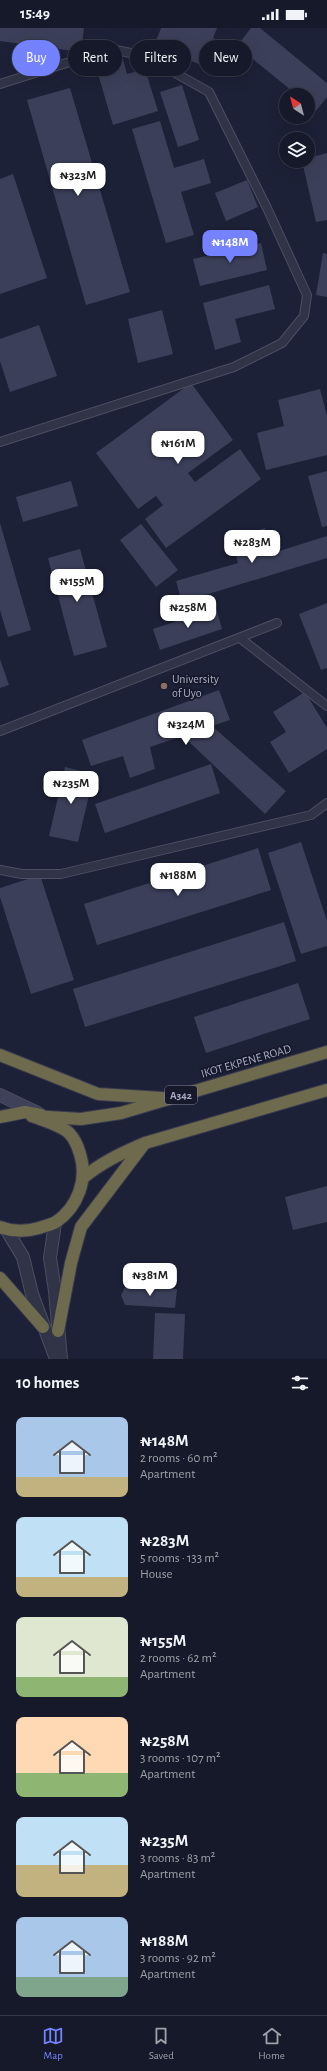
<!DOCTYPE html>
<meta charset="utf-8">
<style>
:root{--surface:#161929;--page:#1f2231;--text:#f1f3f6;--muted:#9ea0a8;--line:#353846;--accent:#7582ff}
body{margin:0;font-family:"Alegreya Sans",sans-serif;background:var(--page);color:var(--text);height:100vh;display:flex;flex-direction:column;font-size:15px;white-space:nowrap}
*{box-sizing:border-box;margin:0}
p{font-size:13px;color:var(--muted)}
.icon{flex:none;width:22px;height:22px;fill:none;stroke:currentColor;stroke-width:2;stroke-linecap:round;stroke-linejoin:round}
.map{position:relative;height:1331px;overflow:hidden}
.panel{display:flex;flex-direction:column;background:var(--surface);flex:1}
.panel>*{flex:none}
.hud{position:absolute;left:12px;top:12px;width:303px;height:36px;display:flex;gap:8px}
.needle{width:26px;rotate:324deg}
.controls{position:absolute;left:279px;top:60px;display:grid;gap:8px}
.controls a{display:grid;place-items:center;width:36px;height:36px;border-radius:50%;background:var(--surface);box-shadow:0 4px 16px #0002,0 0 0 1px var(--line);font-size:20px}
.price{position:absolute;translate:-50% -34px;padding:0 9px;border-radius:8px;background:#fff;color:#222;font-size:13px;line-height:26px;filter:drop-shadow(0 1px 2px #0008)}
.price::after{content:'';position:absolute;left:50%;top:24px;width:12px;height:9px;margin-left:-6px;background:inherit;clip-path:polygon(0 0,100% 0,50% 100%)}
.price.current{background:var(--accent);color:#fff}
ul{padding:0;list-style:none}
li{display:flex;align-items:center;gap:12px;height:100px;padding:0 16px}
li span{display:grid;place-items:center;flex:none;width:112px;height:80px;border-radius:8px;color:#555}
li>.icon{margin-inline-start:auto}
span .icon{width:48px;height:48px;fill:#fffc;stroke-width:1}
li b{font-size:17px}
h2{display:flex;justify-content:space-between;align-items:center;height:48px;padding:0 16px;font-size:17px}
.chip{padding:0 14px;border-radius:18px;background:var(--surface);box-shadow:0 4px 16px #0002,0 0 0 1px var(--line);font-size:14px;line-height:36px}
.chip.current{background:var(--accent);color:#fff}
.status{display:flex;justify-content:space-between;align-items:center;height:28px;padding:0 20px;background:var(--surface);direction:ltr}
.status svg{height:11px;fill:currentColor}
.tabs{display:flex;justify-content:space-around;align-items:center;height:56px;border-top:1px solid var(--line);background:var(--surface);font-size:11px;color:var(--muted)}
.tabs a{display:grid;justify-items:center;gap:2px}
.tabs .current{color:var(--accent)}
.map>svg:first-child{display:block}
.building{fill:#3b3f59}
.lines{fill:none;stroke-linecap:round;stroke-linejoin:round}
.lane-casing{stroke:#4c4e62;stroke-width:10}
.street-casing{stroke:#4c4e62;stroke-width:14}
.secondary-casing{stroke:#4c4e62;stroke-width:14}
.highway-casing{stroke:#393b4e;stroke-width:14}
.lane{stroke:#313447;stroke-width:8}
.street{stroke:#313447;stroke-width:12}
.secondary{stroke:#3f415a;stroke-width:12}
.highway{stroke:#6e6a4d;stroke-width:12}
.education-dot{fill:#8d6e63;stroke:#17192b;stroke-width:1.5}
.labels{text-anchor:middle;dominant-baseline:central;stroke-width:3.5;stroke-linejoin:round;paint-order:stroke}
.shield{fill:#17192b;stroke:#7e8197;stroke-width:1}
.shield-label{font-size:11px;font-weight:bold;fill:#aaadc5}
.poi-label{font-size:12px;fill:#aaadc5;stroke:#17192b;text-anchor:start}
.street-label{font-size:12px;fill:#aaadc5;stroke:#17192b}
</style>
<div class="status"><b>15:49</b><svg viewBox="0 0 49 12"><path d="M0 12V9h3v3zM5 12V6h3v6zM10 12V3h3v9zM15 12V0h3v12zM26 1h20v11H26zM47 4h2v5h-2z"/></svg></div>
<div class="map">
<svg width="327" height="1331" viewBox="0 0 327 1331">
<rect width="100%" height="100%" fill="#1d2137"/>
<g class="building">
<path d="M0 0H84L81 24 0 13Z"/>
<path d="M161 0H217L213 10 232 18 221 45 154 18Z"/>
<path d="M251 0H260L327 55V69L316 83 308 76V67H297L237 18Z"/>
<path d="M123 31 127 46 145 41 158 83 113 97 96 39Z"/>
<path d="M182 57 199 112 178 119 160 64Z"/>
<path d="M70 60 130 264 86 277 27 72Z"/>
<path d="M160 93 174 140 204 131 211 155 181 164 194 207 166 215 132 101Z"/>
<path d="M327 125V192L316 194 302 133H308V130Z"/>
<path d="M13 146 47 250 0 266V151Z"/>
<path d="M247 152 258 179 226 193 215 165Z"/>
<path d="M261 215 267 242 200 258 193 231Z"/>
<path d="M323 225 327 226V269L316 267Z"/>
<path d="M269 257 275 281 235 291 241 314 215 322 203 275Z"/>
<path d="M162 282 173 326 138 335 128 291Z"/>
<path d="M39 297 57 348 10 364 0 333V311Z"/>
<path d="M191 355 233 412 188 445 195 454 240 421 261 451 166 520 145 491 163 477 156 468 138 481 96 425Z"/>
<path d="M320 361 327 388V427L266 442 257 405 284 398 278 372Z"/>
<path d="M327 443V498L322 499 308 448Z"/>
<path d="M71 453 78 478 23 494 16 469Z"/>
<path d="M0 495 31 602 8 609 0 582Z"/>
<path d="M141 496 178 542 156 559 120 512Z"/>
<path d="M265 500 273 525 327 508V530L182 574 176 553 238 535 231 510Z"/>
<path d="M80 521 107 619 74 628 48 530Z"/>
<path d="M327 575V640L321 642 299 586Z"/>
<path d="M216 580 222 601 160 622 153 601Z"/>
<path d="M0 631 9 657 0 660Z"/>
<path d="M219 662 230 692 212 698 286 763 265 786 183 708 150 719 155 741 130 750 123 728 91 738 82 712Z"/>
<path d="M305 664 327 700V721L289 745 270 714 286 704 273 684Z"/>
<path d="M211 736 220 765 105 805 95 776Z"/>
<path d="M65 739 94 746 78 814 49 808Z"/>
<path d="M301 814 327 893V918L301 926 268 825Z"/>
<path d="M258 820 271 862 97 917 84 876Z"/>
<path d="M40 847 74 952 31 966 0 869V860Z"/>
<path d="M284 894 296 933 85 999 73 961Z"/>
<path d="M298 955 310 991 206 1025 194 989Z"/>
<path d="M327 1158V1194L293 1202 285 1169Z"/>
<path d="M126 1258 177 1261 175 1280 125 1277 121 1267Z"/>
<path d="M155 1285 185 1286 183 1331H153Z"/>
</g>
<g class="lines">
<defs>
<g id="lane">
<path d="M0 56 111 21 145 28 209 64 267 180 307 267 304 288 282 315 234 339 0 414"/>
<path d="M240 610 327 678"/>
<path d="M0 703 277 595"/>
<path d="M0 842 22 846H61L311 787 327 775"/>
</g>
<g id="street">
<path d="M55 1195 50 1230 55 1263 61 1331"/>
<path d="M6 1201 23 1229 32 1266 56 1331"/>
</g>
<path id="secondary" d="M0 1067 38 1085"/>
<g id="highway">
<path d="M0 1027 98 1066 162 1070"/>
<path d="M32 1088 81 1091 121 1085 327 1024"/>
<path d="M0 1089 25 1084 41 1087 32 1088C42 1092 62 1098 69 1105 74 1110 78 1119 80 1126 88 1151 78 1179 56 1194 51 1197 44 1198 39 1200 25 1204 13 1204 0 1199"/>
<path d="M83 1150C102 1134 122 1125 145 1115L327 1062"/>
<path d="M0 1250 43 1299"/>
<path d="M58 1303 71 1235 81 1199 144 1116"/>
</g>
</defs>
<use href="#lane" class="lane-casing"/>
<use href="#street" class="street-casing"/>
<use href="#secondary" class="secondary-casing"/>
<use href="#highway" class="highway-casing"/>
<use href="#lane" class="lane"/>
<use href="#street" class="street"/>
<use href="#secondary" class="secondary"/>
<use href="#highway" class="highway"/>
</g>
<circle class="education-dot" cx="164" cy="658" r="4"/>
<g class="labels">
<rect class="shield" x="165" y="1058" width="32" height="18" rx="3"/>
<g class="shield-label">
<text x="181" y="1067">A342</text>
</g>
<g class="poi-label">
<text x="172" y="651">University<tspan x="172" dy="14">of Uyo</tspan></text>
</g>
<g class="street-label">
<text transform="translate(246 1033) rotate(-16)">IKOT EKPENE ROAD</text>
</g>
</g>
</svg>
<div class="controls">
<a><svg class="needle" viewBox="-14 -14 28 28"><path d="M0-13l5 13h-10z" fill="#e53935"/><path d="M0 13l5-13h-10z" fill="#9ea0a8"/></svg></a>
<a><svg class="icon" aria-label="layers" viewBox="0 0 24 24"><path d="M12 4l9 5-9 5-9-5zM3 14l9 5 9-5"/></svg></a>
</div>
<b class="price" style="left:78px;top:169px">₦323M</b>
<b class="price current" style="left:230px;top:236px">₦148M</b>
<b class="price" style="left:178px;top:437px">₦161M</b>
<b class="price" style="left:252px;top:536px">₦283M</b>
<b class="price" style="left:77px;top:575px">₦155M</b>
<b class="price" style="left:188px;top:601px">₦258M</b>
<b class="price" style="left:186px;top:718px">₦324M</b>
<b class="price" style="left:71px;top:777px">₦235M</b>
<b class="price" style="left:178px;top:869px">₦188M</b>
<b class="price" style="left:150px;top:1269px">₦381M</b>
<div class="hud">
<a class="chip current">Buy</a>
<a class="chip">Rent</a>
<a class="chip">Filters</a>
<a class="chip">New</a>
</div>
</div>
<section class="panel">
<h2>10 homes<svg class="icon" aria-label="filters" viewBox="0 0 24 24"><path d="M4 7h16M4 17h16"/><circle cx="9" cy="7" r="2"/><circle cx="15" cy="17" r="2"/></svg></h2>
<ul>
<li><span style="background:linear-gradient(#a9c7e8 75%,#c2b280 0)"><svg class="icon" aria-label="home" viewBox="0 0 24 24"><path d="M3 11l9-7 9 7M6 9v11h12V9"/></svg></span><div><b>₦148M</b><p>2 rooms · 60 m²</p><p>Apartment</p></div></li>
<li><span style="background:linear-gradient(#bfe0f5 75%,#c2b280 0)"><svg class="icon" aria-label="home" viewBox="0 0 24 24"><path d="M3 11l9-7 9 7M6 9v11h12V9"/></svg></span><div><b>₦283M</b><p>5 rooms · 133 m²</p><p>House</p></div></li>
<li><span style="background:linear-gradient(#dfe7d0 75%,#8fb573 0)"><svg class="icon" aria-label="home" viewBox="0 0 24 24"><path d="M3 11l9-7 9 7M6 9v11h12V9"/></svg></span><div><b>₦155M</b><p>2 rooms · 62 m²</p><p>Apartment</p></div></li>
<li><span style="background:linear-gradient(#ffd9b3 70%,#8fb573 0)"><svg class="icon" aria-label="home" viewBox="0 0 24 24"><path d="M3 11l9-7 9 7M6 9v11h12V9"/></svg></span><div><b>₦258M</b><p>3 rooms · 107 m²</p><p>Apartment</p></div></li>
<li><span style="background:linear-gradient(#bfe0f5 60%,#c2b280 0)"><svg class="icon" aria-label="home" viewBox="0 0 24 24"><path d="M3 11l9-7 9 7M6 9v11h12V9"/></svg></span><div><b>₦235M</b><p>3 rooms · 83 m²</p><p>Apartment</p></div></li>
<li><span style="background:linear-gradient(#a9c7e8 75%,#7fa58c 0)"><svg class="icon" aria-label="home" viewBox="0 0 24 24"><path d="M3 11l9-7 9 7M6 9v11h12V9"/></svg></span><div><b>₦188M</b><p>3 rooms · 92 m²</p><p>Apartment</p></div></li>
</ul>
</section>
<nav class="tabs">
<a class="current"><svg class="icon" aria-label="map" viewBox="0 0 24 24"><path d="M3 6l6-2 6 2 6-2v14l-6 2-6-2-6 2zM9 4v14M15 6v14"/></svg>Map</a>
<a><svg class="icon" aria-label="saved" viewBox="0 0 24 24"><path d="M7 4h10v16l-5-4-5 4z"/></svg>Saved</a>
<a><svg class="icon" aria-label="home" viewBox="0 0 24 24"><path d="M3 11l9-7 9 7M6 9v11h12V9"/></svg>Home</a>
</nav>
